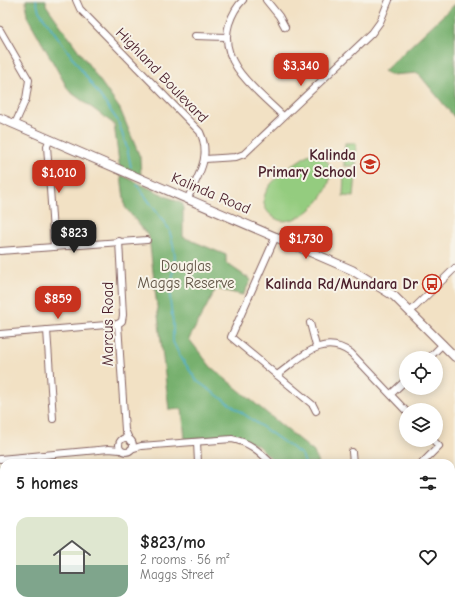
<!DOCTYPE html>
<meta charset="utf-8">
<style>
:root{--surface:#fff;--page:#f6f6f6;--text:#222;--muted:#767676;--accent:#c8321e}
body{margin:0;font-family:"Comic Neue",sans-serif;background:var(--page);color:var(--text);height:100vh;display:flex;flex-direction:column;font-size:15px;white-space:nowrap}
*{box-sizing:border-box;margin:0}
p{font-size:13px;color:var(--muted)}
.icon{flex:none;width:22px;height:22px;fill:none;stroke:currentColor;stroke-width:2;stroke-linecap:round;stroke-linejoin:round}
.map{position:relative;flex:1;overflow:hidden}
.panel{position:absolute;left:0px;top:459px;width:455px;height:156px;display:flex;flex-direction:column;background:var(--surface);border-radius:12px 12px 0 0;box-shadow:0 2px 10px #0003}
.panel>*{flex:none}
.fabs{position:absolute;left:399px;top:351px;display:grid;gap:8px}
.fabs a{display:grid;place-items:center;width:44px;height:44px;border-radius:50%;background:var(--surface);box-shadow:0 2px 10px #0003;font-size:20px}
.price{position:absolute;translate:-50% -34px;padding:0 9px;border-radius:8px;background:var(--accent);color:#fff;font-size:13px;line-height:26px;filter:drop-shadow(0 1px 2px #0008)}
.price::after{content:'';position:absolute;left:50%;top:24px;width:12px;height:9px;margin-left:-6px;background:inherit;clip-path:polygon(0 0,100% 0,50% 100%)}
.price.active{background:#222;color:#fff}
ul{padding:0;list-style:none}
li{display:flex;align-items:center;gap:12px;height:100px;padding:0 16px}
li span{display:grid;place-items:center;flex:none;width:112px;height:80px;border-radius:12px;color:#555}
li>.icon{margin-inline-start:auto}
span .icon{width:48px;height:48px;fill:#fffc;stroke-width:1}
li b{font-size:17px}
h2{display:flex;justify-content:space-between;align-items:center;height:48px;padding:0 16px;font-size:17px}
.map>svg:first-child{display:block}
.green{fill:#94cc7f;stroke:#6f7655}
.forest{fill:#77b06e;stroke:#60684c}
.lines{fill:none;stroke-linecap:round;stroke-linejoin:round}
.stream{stroke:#4dafcc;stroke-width:1.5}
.minor-casing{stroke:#856361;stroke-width:8}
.tertiary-casing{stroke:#856361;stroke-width:10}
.minor{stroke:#fff;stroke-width:6}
.tertiary{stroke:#fff;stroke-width:8}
.labels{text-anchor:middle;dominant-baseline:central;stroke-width:4;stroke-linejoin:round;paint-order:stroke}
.street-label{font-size:15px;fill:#4a1f2b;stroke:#f7f3e8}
.poi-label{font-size:15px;font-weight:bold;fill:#4a1f2b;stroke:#f7f3e8;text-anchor:end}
.park-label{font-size:15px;fill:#605344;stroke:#f7f3e8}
</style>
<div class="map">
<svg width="455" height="615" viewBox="0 0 455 615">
<rect width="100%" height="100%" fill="#f7f3e8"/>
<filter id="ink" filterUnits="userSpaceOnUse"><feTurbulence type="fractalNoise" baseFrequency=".025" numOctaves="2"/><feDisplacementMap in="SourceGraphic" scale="8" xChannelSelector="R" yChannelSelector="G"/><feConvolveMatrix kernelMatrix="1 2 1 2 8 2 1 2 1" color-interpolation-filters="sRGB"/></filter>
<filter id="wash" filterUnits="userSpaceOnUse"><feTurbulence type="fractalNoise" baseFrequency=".012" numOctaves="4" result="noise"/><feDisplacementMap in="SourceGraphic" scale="16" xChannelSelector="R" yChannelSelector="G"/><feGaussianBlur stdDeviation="0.9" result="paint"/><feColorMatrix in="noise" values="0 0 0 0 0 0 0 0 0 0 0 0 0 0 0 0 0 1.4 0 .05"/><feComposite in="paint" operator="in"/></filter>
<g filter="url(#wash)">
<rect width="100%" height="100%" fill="#f2e1c4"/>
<g class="green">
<path d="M345 143H356V166H344Z"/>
<path d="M309 154 323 156C325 159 329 163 330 166 335 190 308 220 284 221 278 221 272 217 268 212 250 190 294 164 309 154Z"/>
<path d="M344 172 356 173 354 197 343 196Z"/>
<rect x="0" y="465" width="4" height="60"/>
</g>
<g class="forest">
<path d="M26 0H46V5L120 109 140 157 141 178 120 170 114 124 69 91 27 16Z"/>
<path d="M455 4V118L418 73 391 75 384 71Z"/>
<path d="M121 175 183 204V237L226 255V263L251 280 243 295 216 289 189 339 211 367 314 452 318 463H276L257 445 237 436 185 439 182 409 169 410 149 237 125 207Z"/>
<path d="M338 611H374L377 615H339Z"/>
</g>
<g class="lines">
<g class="stream">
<path d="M36 0 39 11 118 121 127 148 131 167"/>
<path d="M137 185 169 229 173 244 175 256 170 301 173 323V342L180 356 197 381 302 455 305 463"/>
<path d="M364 611 366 615"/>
</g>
</g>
</g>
<g filter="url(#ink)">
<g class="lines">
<defs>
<g id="minor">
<path d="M76 0 80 9 200 132C212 157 198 175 188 198"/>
<path d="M243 0C236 7 232 15 229 24 217 63 259 92 283 116"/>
<path d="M266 0 279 16 285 27"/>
<path d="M0 30 29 80 26 99 15 124"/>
<path d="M195 36 226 37"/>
<path d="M50 139 47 146 54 246"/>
<path d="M205 159 236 157 244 154 372 33 380 22 389 0"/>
<path d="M276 236 231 337 313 405 316 411"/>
<path d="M119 241 123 315 122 321 118 324 125 430 130 441"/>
<path d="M0 251 147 240"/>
<path d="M411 311 455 268"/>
<path d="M310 323 316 346"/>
<path d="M47 330 53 419"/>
<path d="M0 334 118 324"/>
<path d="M429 358 443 344"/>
<path d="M277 375C301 358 322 332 351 353L406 411"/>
<path d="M391 394 406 380"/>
<circle cx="126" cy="445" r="7"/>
<path d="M197 442 198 463"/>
<path d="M131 449 141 446 232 439C249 442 259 451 271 463"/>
<path d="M352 452 353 463"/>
<path d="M0 459 109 449 120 450"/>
<path d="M422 463 439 446 433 440"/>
<path d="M0 532H4"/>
<path d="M451 533 455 530"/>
<path d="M200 611V615"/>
<path d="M270 611V615"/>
<path d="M335 611 337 615"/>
<path d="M126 615V611"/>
</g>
<path id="tertiary" d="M0 118 352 270 394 296 455 357"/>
</defs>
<use href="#minor" class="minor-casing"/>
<use href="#tertiary" class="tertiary-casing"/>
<use href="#minor" class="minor"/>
<use href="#tertiary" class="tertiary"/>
</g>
</g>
<defs>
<symbol id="school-ring" viewBox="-11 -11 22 22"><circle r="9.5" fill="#f7f3e8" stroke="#c8321e" stroke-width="1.5"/><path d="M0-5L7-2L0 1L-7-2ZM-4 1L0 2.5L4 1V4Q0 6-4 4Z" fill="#c8321e"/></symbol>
<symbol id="bus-ring" viewBox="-11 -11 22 22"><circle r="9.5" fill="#f7f3e8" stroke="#c8321e" stroke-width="1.5"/><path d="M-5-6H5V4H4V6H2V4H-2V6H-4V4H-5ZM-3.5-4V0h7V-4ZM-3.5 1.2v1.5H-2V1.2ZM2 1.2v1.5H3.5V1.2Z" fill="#c8321e"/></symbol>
</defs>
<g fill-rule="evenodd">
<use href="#school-ring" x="359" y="153" width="22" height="22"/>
<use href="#bus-ring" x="421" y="273" width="22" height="22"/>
</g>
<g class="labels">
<g class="street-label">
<text transform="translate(162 75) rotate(46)">Highland Boulevard</text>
<text transform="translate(211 193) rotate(23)">Kalinda Road</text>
<text transform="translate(108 324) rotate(-90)">Marcus Road</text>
</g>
<g class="poi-label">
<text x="356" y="155">Kalinda<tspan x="356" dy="17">Primary School</tspan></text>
<text x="418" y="284">Kalinda Rd/Mundara Dr</text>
</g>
<g class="park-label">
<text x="186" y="266">Douglas<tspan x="186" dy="17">Maggs Reserve</tspan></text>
</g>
</g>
</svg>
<div class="fabs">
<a><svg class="icon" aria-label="locate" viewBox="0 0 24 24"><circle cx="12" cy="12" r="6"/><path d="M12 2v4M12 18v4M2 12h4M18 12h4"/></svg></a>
<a><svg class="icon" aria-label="layers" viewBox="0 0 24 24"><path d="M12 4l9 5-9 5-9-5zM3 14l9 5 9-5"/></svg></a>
</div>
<b class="price" style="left:301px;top:87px">$3,340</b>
<b class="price" style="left:59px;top:194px">$1,010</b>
<b class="price active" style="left:74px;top:254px">$823</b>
<b class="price" style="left:306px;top:260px">$1,730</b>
<b class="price" style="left:58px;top:320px">$859</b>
<section class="panel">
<h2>5 homes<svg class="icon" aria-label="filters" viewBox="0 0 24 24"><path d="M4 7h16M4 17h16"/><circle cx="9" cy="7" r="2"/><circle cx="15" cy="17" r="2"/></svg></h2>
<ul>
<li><span style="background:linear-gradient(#dfe7d0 60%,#7fa58c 0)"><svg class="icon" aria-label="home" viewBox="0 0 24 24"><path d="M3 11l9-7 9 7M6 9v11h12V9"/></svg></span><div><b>$823/mo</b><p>2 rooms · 56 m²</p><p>Maggs Street</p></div><svg class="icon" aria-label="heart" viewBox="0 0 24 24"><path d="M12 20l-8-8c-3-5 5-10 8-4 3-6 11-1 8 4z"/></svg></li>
</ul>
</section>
</div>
